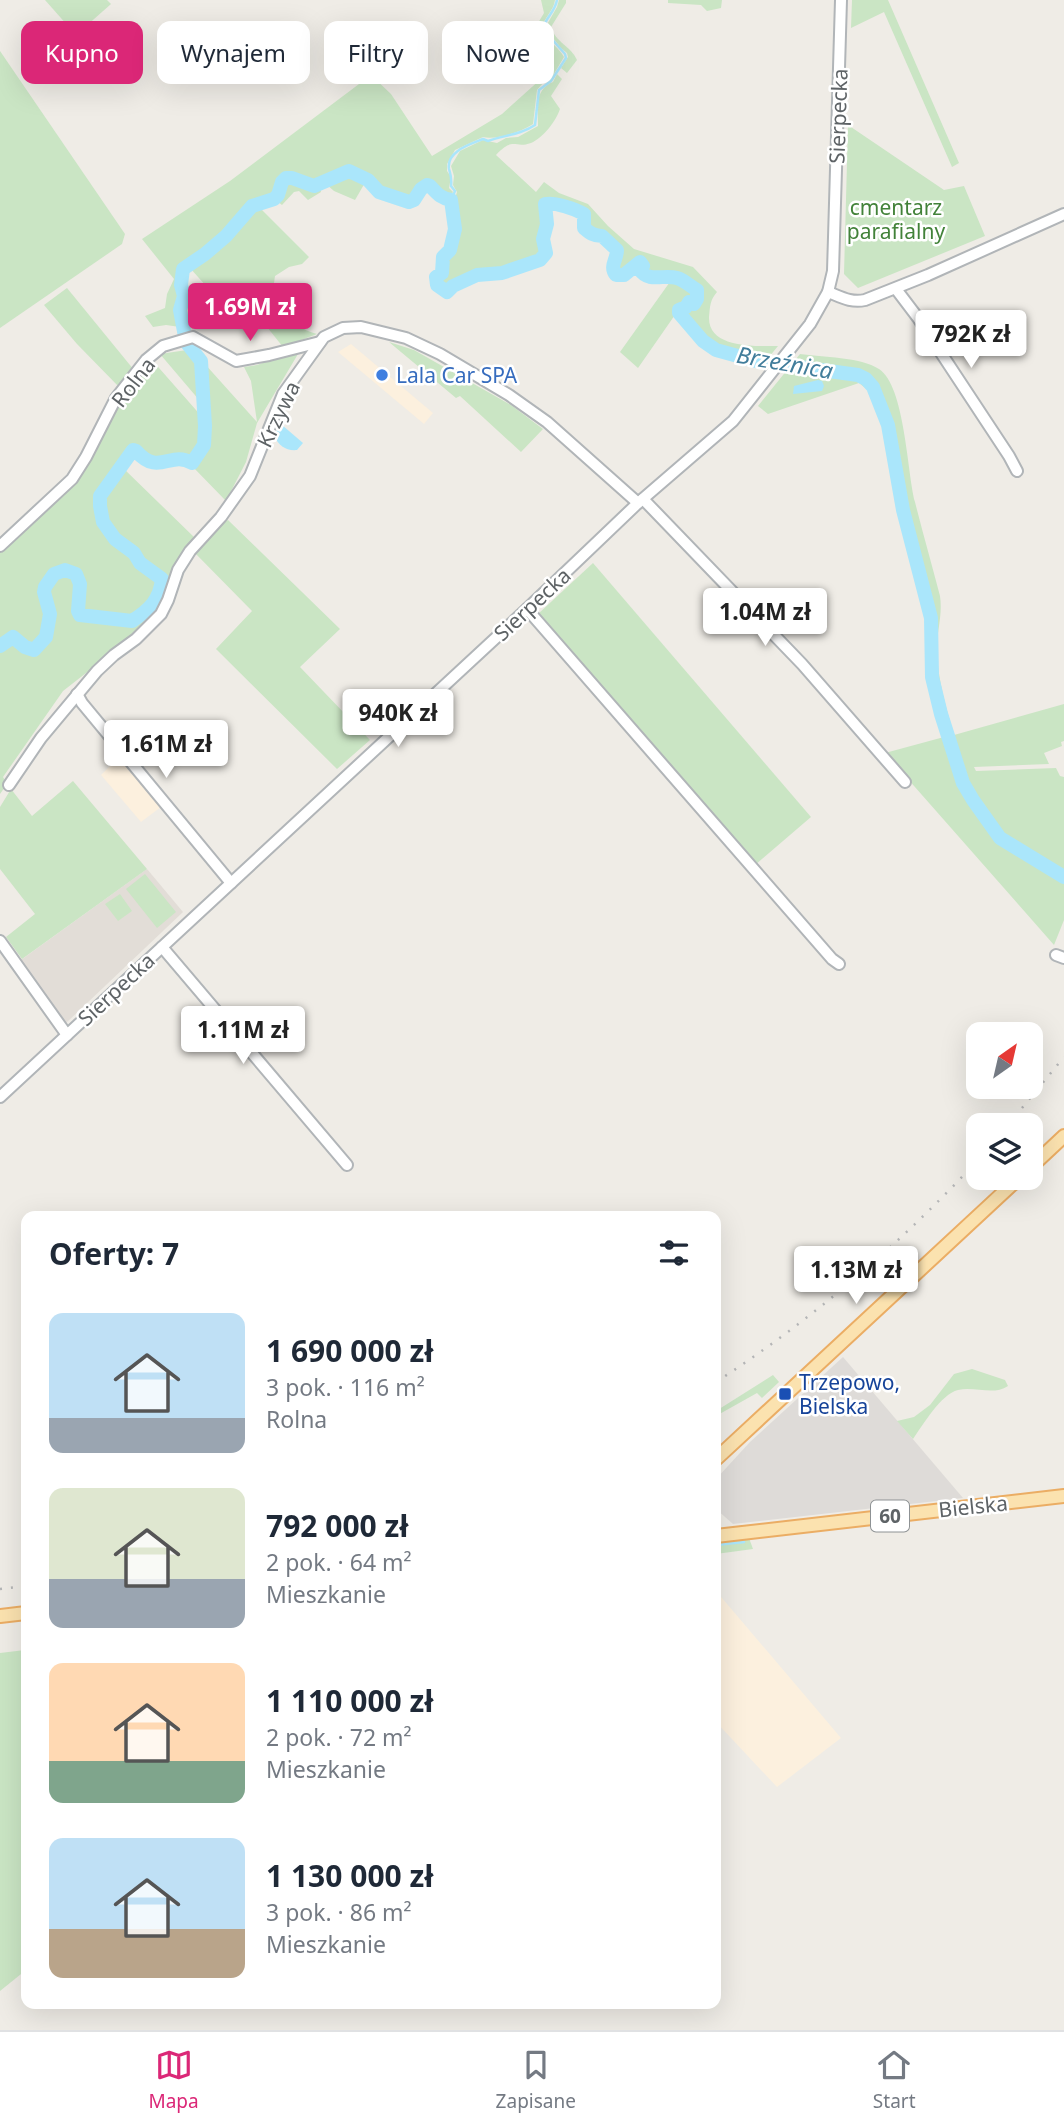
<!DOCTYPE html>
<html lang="pl">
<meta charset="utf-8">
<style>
:root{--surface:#fff;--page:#f2f2f3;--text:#1f2937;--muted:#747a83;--line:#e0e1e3;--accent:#db2777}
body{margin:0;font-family:"Noto Sans",sans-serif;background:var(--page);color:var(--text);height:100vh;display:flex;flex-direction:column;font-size:26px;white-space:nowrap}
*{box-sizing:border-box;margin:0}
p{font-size:23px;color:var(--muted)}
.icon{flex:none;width:38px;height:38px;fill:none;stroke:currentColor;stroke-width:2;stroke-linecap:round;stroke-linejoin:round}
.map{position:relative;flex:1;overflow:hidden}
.panel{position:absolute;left:21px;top:1211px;width:700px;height:798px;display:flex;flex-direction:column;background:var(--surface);border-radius:14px;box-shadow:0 7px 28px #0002}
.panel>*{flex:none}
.banner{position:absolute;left:21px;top:21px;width:700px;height:63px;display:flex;gap:14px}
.needle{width:46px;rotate:34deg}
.fabs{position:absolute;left:966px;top:1022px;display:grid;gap:14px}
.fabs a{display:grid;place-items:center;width:77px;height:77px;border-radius:14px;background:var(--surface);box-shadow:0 7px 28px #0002;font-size:35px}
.price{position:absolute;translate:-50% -60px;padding:0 16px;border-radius:7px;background:#fff;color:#222;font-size:23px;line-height:46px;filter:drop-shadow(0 2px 4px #0008)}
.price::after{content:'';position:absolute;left:50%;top:42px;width:21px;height:16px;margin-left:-10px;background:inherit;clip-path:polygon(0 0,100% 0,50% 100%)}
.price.selected{background:var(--accent);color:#fff}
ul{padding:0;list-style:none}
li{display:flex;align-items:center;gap:21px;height:175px;padding:0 28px}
li span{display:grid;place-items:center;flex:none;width:196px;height:140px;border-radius:14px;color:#555}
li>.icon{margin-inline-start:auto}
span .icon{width:84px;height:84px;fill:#fffc;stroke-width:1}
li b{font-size:30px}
h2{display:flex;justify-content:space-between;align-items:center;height:84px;padding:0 28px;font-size:30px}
.chip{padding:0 24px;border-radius:14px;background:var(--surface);box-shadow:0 7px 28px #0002;font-size:24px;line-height:63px}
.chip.selected{background:var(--accent);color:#fff}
.dock{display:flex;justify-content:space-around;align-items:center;height:98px;border-top:2px solid var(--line);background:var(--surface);font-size:19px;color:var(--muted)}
.dock a{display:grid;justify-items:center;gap:4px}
.dock .selected{color:var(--accent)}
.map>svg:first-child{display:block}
.commercial{fill:#fcf0de}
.industrial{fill:#dedbd8}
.education{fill:#e2ddd7}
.green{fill:#cae5c4}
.water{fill:#aae6fb}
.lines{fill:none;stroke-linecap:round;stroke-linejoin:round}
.stream{stroke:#aae6fb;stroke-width:2.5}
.river{stroke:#aae6fb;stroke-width:14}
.minor-casing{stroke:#b1b5b8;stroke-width:14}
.major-casing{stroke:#ebad64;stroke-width:16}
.minor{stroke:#fff;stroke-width:10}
.major{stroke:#fbe2af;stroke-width:12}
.rail{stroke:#b4b5b6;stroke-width:2.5;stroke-dasharray:2 9;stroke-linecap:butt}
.shop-dot{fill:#3f7fe0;stroke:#fff;stroke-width:2.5}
.transit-dot{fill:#1a4fb4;stroke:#fff;stroke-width:2.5}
.labels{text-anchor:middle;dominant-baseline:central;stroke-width:5;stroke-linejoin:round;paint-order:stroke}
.shield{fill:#fff;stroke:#8e9294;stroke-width:2}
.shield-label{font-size:19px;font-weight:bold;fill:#5e6366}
.street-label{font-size:21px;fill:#5e6366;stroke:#fff}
.park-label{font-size:21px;fill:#428239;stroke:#fff}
.shop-label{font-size:21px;fill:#366cbe;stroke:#fff;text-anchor:start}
.transit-label{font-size:21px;fill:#164399;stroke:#fff;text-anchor:start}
.water-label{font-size:23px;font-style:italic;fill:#417d9b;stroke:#fff}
</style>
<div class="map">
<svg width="1064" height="2030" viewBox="0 0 1064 2030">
<rect width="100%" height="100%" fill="#efece6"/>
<g class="commercial">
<path d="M351 344 433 413 424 424 338 352Z"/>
<path d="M118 758 161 807 141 822 101 775Z"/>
<path d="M716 1591 841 1738 777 1787 716 1722Z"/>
</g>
<path class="industrial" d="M843 1357 963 1498 733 1524 716 1509V1479L750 1442Z"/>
<path class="education" d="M147 869 183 912 66 1023 21 960Z"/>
<g class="green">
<path d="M45 0H107L111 4 76 35Z"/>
<path d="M541 0H555C554 13 536 23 545 35 551 43 559 48 564 57L551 79 543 83 537 90 533 124C521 132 497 140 483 137L455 150 447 164V171L451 177 449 188 453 192 450 196 439 193 428 183 419 188 413 199 397 197 380 191 374 177 371 178 349 168 314 185 288 174 281 175 276 195 274 198 254 202 236 222 215 242 189 262 181 266 178 278 181 291 178 308 180 327 166 325 153 327 145 316 165 308 167 294 174 279 142 239 230 181 371 75 391 94 432 156 502 114 542 78 548 59 535 28 544 13Z"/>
<path d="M559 0H566V3L551 27C555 42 572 47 577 60L567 73 561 68 568 57 567 53 561 48 545 28 557 7Z"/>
<path d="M668 0H722L721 8 707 11 701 5 668 3Z"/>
<path d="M852 0H888L959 163 952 167 884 12 851 28Z"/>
<path d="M0 51 125 234 122 244 0 328Z"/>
<path d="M557 74 562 79 551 96 560 109C556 121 543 138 531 143 514 149 514 136 496 155L536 192 544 182 559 193 588 204 608 226 634 249 693 267 717 292C710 300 710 306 709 317 708 349 757 346 778 346L769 357 765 358 717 348 703 338 680 311 686 309 691 304 695 305 698 300 699 290C683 281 672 270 652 276L642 272 645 265 642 261 629 266 624 273H617L614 265 618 258V249L605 235 590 230 586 225 584 211 562 205 555 201 542 203 545 225 541 239 545 252 541 257C528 262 515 268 502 271 481 277 467 272 449 290H444L438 284V278L444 273 445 258C464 245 450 211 457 192L453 185 454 176 451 166 460 151 483 140 497 143 506 138 518 137 538 126C538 108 534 90 553 82Z"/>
<path d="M848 125 944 190 964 186 985 236 858 288 844 274Z"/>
<path d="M350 173 366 181 355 200 334 191 326 184Z"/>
<path d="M287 180H296L314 189 320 187 321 192 308 200 299 191 294 192 282 205 276 200 280 196 285 181Z"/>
<path d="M258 206 309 257 302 264 289 267 275 276C271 300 275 311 296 324 303 329 309 332 317 334L283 347 255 312 240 324 190 268C199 256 216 251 227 241 239 230 244 214 258 206Z"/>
<path d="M675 278 694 291 696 298 693 302 690 301 685 305 677 308V312L638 368 620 352 672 279Z"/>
<path d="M67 288 134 370 121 389 77 344 44 305Z"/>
<path d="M389 342 414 350 511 405 543 429 521 452 460 396 456 398Z"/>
<path d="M301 349 257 423 246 462 226 501 192 466C216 442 205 395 204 363L257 422 251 381 244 367 257 365Z"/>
<path d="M187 350 198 360 197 375 200 378V401L160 354Z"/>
<path d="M800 354C822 357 861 357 879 369 905 386 907 471 915 502 923 534 932 565 940 596 943 616 936 633 937 652 938 681 946 707 954 735L1064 704V741L1061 742 1062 746 1044 753 1049 764 974 767 976 771 1056 768 1060 776 1064 777V920L1054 945 885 753 944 737 930 686 926 617 902 529 884 435 876 405 869 391 859 383 768 414 758 406Z"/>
<path d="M152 360 203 418 202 445 191 461C178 452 166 463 152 460 144 459 140 451 133 448L129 455 117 465 109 482 98 496 97 508 101 522 113 540 133 555 138 564 160 580C159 604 148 607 130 619L81 614 79 611 82 586 77 573 66 569 53 572 43 587 42 595 48 614 45 636 32 648 13 635 0 644V550L67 487 125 393Z"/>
<path d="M123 468 196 539 160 611 118 648 63 691 3 777 7 784 0 794V649L2 646 13 638 24 648 36 651 47 639 51 615 45 593 46 588 56 576 65 572 74 575C80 588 72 604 79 617L134 623C153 615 163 596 165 577L148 567 134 552 116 537 106 523 101 502 103 494Z"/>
<path d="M228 520 340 629 300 667 370 740 337 769 216 649 252 611 193 551 212 530Z"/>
<path d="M593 563 811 817 755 865 538 614Z"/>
<path d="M73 781 147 869 22 959 6 937 35 914 0 869V807L11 789 32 816Z"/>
<path d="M145 874 176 912 157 928 126 889Z"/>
<path d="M120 894 132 911 118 921 105 904Z"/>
<path d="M972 1369 1005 1380 1008 1386C993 1396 975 1386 958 1390 941 1394 923 1425 913 1439L897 1421 914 1417 930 1405 954 1374Z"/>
<path d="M773 1375 779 1382 762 1398 757 1393 716 1416V1411Z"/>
<path d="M749 1538 753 1549 716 1554V1542Z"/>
<path d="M25 1650 26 1653V1970L0 1991V1653Z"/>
</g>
<g class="water">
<path d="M818 380 822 381 824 386 822 391 793 394 794 386Z"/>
<path d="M282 425 303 443 297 450C286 451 279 446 274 436L277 430Z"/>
</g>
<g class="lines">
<g class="stream">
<path d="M451 200 455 191 451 186C452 178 451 176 449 169 446 151 471 144 483 139L488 141C505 135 520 135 535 125L539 90 551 81 566 58 565 54 543 29C545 18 555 12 557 0"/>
<path d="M716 1545 744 1542"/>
</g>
<path class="river" d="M0 646 13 637 25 647 34 650 46 637 50 614 44 592 45 587 54 574 65 570 76 574 80 584 78 611 80 615 132 621C149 610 160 600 162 579L140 563 134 553 115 539 103 522 100 506V496L133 450 136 451C159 477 170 450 192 463L204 445 205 426 201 361 186 342 180 310 184 296 181 285 183 269 205 254 226 236 252 206 274 199 278 195 282 182 286 178H292L314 186 349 171 368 180 379 192 409 202 414 200 421 189 427 185 430 186C437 193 440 198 451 200L455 229 450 250 443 257 442 273 436 277 437 285 447 292 453 286 477 275 502 273 540 260 546 253 543 239 547 224 545 204C555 202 575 209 584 214V228C590 233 594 236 602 236L617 250C617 260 609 266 616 275H624L640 262 643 266 640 270C649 283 664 274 677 278 684 280 690 286 697 290V299L694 304 689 302 686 307 679 310V313L703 341 716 350 756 361 858 375 866 379 873 387 888 425 903 510 931 618 932 677 941 714 963 783 973 800 1000 838 1064 877"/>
<defs>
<g id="minor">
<path d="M896 289 918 318 1009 456 1017 471"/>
<path d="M828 292C841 297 851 303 865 300L928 275 1064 214"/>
<path d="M643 499 802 664 905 782"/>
<path d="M0 546 72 479 86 457 116 398 146 360 163 346 193 337 236 361 269 355 320 342"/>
<path d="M527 609 832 959 839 964"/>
<path d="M77 694 82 703 231 883"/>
<path d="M9 785 41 738 97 671 114 655 136 639 161 614 168 600 178 570 190 551 221 517 250 476 283 394 324 337 343 328 361 327 406 338 440 354 509 395 547 422 638 503"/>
<path d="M0 941 67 1035"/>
<path d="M162 947 347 1165"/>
<path d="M1056 955 1064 958"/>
<path d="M0 1097 527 609 638 503 733 421 810 324 828 292 833 271 841 0"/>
</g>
<g id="major">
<path d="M1031 1167 1064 1136"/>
<path d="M716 1459 1019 1178"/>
<path d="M716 1536 1064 1496"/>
<path d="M0 1616 26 1613"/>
</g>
</defs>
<use href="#minor" class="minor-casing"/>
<use href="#major" class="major-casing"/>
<use href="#minor" class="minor"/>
<use href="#major" class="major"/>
<g class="rail">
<path d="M1008 1125 1064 1057"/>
<path d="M716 1382C813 1319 899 1245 978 1160"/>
<path d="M0 1589 26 1586"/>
</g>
</g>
<circle class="shop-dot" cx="382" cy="375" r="7"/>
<rect class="transit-dot" x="778" y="1387" width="14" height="14" rx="3.5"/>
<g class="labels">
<rect class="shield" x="871" y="1500.5" width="38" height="31" rx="5"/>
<g class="shield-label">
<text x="890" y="1516">60</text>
</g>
<g class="street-label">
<text transform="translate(838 116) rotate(-88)">Sierpecka</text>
<text transform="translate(133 382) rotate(-52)">Rolna</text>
<text transform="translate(278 414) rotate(-64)">Krzywa</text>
<text transform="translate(532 604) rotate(-43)">Sierpecka</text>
<text transform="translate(116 989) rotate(-43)">Sierpecka</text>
<text transform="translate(973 1506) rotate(-6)">Bielska</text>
</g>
<g class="park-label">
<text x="896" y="207">cmentarz<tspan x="896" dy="24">parafialny</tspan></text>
</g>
<g class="shop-label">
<text x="396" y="375">Lala Car SPA</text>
</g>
<g class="transit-label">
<text x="799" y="1382">Trzepowo,<tspan x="799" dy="24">Bielska</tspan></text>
</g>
<g class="water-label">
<text transform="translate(785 362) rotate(10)">Brzeźnica</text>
</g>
</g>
</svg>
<div class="fabs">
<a><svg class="needle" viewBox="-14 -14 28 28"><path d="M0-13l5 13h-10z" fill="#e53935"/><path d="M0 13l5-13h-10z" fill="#747a83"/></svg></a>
<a><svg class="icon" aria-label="layers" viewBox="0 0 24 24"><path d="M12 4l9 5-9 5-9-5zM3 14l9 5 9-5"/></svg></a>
</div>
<b class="price selected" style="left:250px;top:343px">1.69M zł</b>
<b class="price" style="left:971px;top:370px">792K zł</b>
<b class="price" style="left:765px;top:648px">1.04M zł</b>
<b class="price" style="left:398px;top:749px">940K zł</b>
<b class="price" style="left:166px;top:780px">1.61M zł</b>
<b class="price" style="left:243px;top:1066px">1.11M zł</b>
<b class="price" style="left:856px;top:1306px">1.13M zł</b>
<div class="banner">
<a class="chip selected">Kupno</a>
<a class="chip">Wynajem</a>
<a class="chip">Filtry</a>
<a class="chip">Nowe</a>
</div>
<section class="panel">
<h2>Oferty: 7<svg class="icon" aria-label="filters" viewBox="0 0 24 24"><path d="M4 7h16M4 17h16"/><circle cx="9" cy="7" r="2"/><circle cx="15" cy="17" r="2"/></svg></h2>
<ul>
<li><span style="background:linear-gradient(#bfe0f5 75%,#9aa5b1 0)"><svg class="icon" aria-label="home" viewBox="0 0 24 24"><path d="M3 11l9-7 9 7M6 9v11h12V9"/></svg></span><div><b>1 690 000 zł</b><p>3 pok. · 116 m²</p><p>Rolna</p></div></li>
<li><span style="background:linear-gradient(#dfe7d0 65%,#9aa5b1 0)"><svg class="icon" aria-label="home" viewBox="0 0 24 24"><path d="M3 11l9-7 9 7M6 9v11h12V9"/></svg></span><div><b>792 000 zł</b><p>2 pok. · 64 m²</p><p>Mieszkanie</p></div></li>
<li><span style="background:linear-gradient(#ffd9b3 70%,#7fa58c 0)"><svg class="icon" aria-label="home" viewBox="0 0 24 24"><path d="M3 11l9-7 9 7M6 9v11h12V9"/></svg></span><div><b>1 110 000 zł</b><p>2 pok. · 72 m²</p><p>Mieszkanie</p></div></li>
<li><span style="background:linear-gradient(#bfe0f5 65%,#b9a48a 0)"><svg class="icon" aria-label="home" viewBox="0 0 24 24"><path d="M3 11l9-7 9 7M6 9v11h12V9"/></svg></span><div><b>1 130 000 zł</b><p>3 pok. · 86 m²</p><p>Mieszkanie</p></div></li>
</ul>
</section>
</div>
<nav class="dock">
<a class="selected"><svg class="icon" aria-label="map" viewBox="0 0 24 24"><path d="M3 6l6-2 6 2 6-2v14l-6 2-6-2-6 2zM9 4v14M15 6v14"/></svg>Mapa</a>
<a><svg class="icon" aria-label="saved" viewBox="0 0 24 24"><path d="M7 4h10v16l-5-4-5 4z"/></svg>Zapisane</a>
<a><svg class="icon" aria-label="home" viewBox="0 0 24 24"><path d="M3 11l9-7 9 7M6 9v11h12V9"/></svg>Start</a>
</nav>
